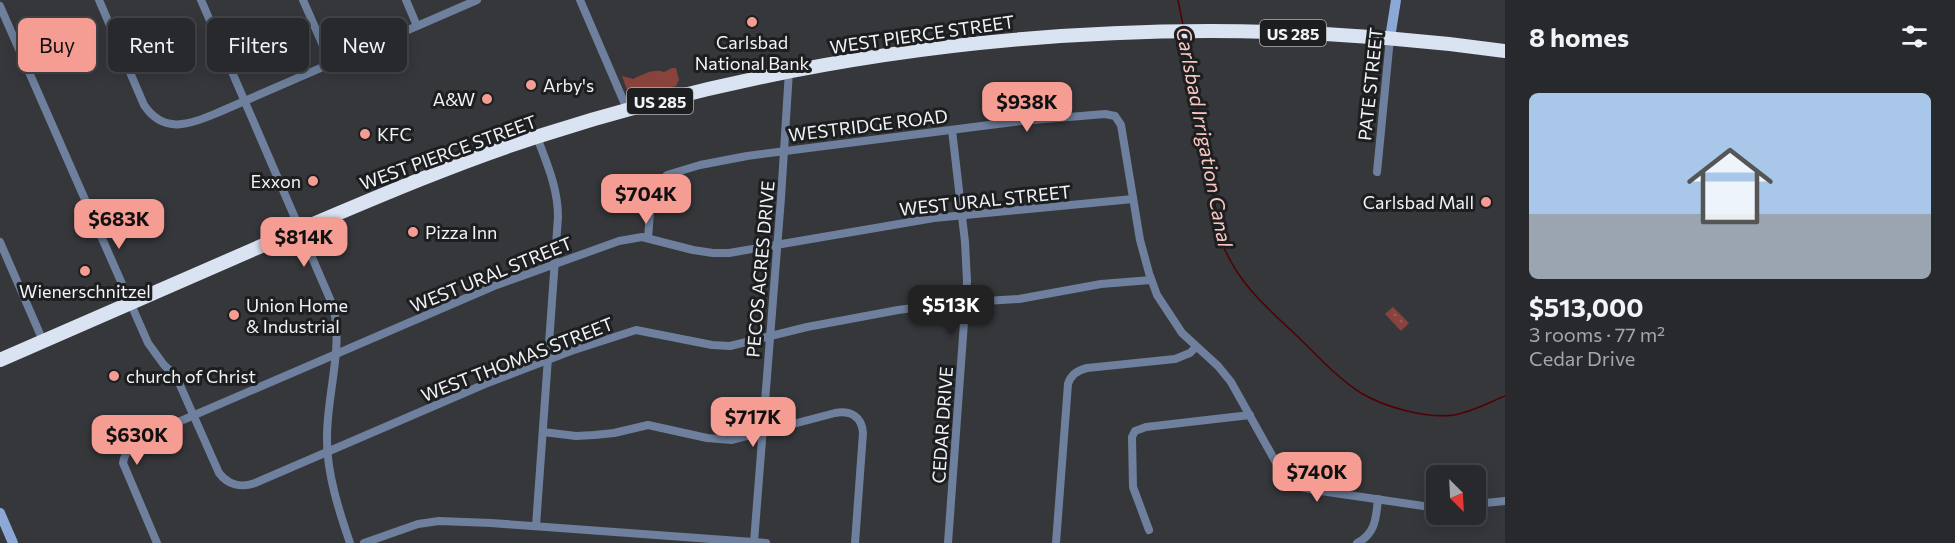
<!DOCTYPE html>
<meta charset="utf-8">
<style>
:root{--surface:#28292c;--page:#303134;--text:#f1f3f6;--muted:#a5a6a9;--line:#444548;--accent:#f59c93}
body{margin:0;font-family:Commissioner,sans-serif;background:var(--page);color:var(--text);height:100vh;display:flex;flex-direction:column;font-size:22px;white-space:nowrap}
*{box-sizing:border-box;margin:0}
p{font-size:20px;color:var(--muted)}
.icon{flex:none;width:33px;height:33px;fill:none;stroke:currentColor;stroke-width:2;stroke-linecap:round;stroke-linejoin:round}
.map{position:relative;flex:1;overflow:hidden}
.drawer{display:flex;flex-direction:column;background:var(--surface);width:450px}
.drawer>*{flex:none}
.top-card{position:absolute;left:18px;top:18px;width:570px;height:54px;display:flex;gap:12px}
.needle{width:39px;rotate:156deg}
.fabs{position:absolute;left:1426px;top:465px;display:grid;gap:12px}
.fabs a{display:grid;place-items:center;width:60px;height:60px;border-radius:9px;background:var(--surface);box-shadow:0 3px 15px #0003,0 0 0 2px var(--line);font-size:30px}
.price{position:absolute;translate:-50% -51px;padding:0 14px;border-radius:12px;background:var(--accent);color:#111;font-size:20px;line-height:39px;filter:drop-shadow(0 2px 3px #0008)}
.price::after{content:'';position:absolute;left:50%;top:36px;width:18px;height:14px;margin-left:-9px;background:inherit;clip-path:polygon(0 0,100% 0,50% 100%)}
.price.selected{background:#222;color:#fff}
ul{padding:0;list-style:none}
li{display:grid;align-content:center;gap:12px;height:318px;padding:0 24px}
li+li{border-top:2px solid var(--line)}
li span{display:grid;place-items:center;height:186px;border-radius:9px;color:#555}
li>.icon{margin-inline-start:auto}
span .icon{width:108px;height:108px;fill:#fffc;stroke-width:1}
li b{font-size:26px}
h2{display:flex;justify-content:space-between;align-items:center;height:72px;padding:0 24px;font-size:26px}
.pill{padding:0 21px;border-radius:9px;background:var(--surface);box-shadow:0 3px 15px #0003,0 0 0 2px var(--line);font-size:21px;line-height:54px}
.pill.selected{background:var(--accent);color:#111}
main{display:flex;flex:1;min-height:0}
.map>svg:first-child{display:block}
.grass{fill:#8a423c}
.park{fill:url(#park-dots)}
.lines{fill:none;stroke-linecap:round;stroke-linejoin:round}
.stream{stroke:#510004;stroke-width:1.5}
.street{stroke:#6e809d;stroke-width:8}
.secondary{stroke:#8ca8d7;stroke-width:10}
.highway{stroke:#dae3f2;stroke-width:14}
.poi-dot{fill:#f59c93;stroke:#1d1e20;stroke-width:2}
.labels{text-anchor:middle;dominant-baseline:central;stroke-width:6;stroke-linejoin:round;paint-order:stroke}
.shield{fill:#1d1e20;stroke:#b2b3b6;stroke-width:1.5}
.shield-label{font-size:16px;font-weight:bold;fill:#f2f3f6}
.street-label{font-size:18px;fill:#f2f3f6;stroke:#1d1e20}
.poi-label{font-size:18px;fill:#f2f3f6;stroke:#1d1e20;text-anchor:start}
.water-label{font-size:20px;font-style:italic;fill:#f9c8c2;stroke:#1d1e20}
</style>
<main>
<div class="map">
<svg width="1505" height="543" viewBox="0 0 1505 543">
<defs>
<pattern id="park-dots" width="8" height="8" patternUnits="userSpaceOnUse" patternTransform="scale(1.5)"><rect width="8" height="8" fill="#8a423c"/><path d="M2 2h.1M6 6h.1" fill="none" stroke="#9b5e59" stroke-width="1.8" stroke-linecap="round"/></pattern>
</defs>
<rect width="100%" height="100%" fill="#35373b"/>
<path class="grass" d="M672 68H676L679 80 676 86 634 97 629 95 622 76 633 79C642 75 654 68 664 72Z"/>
<path class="park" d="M1393 307 1409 323 1401 331 1385 314Z"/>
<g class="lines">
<g class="stream">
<path d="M1178 0 1183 25"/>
<path d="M1185 38 1222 243C1238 283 1265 306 1296 335 1316 354 1337 378 1361 393 1384 407 1427 419 1454 415 1472 412 1488 403 1505 396"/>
</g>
<g class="street">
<path d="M99 0 144 105C164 135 190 124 217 113L477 0"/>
<path d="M201 0 333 306C344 348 326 397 327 440 327 474 339 511 350 543"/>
<path d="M303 0 331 64"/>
<path d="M406 0 417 26"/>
<path d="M580 0 627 109"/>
<path d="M0 6 148 343 164 365 176 376 219 473C228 485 241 488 255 483L485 384 571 351 636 330 712 345 730 346 807 327 898 310 952 303 1019 299 1101 284 1151 280"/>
<path d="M1377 172 1390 38"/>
<path d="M648 238 651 200 658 184 667 175 700 165 747 156 1021 121 1105 114 1115 116 1121 125 1140 240 1149 273 1157 295 1182 333 1218 366 1231 382 1288 484 1314 490 1437 508"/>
<path d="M0 242 43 341"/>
<path d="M543 432 576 436 594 435 614 433 648 425 707 438 732 440 835 413C851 410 862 417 863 433L855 543"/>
<path d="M1476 504 1505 501"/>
<path d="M536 526 558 217C558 188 547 164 537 137"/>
<path d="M1149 530 1133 487 1132 437 1135 431 1146 427 1250 415"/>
<path d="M754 542 781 198 789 71"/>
<path d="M157 543 123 463C125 447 142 439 155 432L494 286 619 241 642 237 693 250 713 253H729L934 218 1133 199"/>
<path d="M364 543 418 524 439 521 491 523 766 543"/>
<path d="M948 543 967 281 965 242 952 130"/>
<path d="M1056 543 1068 384C1071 374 1078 370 1087 368L1175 359 1190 353 1196 347"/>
<path d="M1357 543C1376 534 1376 517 1378 499"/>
</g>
<g class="secondary">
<path d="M1390 38 1396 0"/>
<path d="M0 513 13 543"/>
</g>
<path class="highway" d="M0 360C89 321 178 283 266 244 356 206 444 167 536 137 848 36 1180 7 1505 51"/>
</g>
<g class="poi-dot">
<circle cx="752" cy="22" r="6"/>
<circle cx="531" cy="85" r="6"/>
<circle cx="487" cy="99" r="6"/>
<circle cx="365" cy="134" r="6"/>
<circle cx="313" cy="181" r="6"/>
<circle cx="1486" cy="202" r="6"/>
<circle cx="413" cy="232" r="6"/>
<circle cx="85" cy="271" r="6"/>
<circle cx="234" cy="315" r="6"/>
<circle cx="114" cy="376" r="6"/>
</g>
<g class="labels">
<g class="shield">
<rect x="1260" y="20" width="66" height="26" rx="4.5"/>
<rect x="627" y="88" width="66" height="26" rx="4.5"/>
</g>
<g class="shield-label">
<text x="1293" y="33">US 285</text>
<text x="660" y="101">US 285</text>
</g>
<g class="street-label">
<text transform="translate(922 34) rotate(-8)">WEST PIERCE STREET</text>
<text transform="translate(1370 84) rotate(-84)">PATE STREET</text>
<text transform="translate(868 125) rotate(-7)">WESTRIDGE ROAD</text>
<text transform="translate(448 152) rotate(-20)">WEST PIERCE STREET</text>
<text transform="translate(985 200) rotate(-6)">WEST URAL STREET</text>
<text transform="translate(760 269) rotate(-85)">PECOS ACRES DRIVE</text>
<text transform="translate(491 274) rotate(-22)">WEST URAL STREET</text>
<text transform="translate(517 359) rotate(-21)">WEST THOMAS STREET</text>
<text transform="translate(942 425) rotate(-86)">CEDAR DRIVE</text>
</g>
<g class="poi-label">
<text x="752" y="42" text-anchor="middle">Carlsbad<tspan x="752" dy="21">National Bank</tspan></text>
<text x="543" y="85">Arby's</text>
<text x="475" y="99" text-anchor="end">A&amp;W</text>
<text x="377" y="134">KFC</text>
<text x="301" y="181" text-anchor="end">Exxon</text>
<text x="1474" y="202" text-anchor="end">Carlsbad Mall</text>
<text x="425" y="232">Pizza Inn</text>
<text x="85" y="291" text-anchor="middle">Wienerschnitzel</text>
<text x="246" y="305">Union Home<tspan x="246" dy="21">&amp; Industrial</tspan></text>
<text x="126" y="376">church of Christ</text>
</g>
<g class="water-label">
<text transform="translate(1205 137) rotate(79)">Carlsbad Irrigation Canal</text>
</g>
</g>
</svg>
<div class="fabs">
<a><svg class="needle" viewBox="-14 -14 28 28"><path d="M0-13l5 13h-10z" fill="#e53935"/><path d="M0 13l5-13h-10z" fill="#a5a6a9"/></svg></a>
</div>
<b class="price" style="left:1027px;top:133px">$938K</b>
<b class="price" style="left:646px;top:225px">$704K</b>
<b class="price" style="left:119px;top:250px">$683K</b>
<b class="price" style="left:304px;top:268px">$814K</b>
<b class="price selected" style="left:951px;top:336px">$513K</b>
<b class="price" style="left:753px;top:448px">$717K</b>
<b class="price" style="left:137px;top:466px">$630K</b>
<b class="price" style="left:1317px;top:503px">$740K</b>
<div class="top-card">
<a class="pill selected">Buy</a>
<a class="pill">Rent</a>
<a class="pill">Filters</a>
<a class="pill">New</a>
</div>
</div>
<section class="drawer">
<h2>8 homes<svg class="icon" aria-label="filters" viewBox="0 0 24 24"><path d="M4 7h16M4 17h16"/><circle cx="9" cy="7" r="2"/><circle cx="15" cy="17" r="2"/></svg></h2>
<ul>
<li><span style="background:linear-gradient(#a9c7e8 65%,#9aa5b1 0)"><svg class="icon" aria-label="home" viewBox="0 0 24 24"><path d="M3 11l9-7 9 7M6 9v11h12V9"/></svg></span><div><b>$513,000</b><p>3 rooms · 77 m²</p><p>Cedar Drive</p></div></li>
</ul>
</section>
</main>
